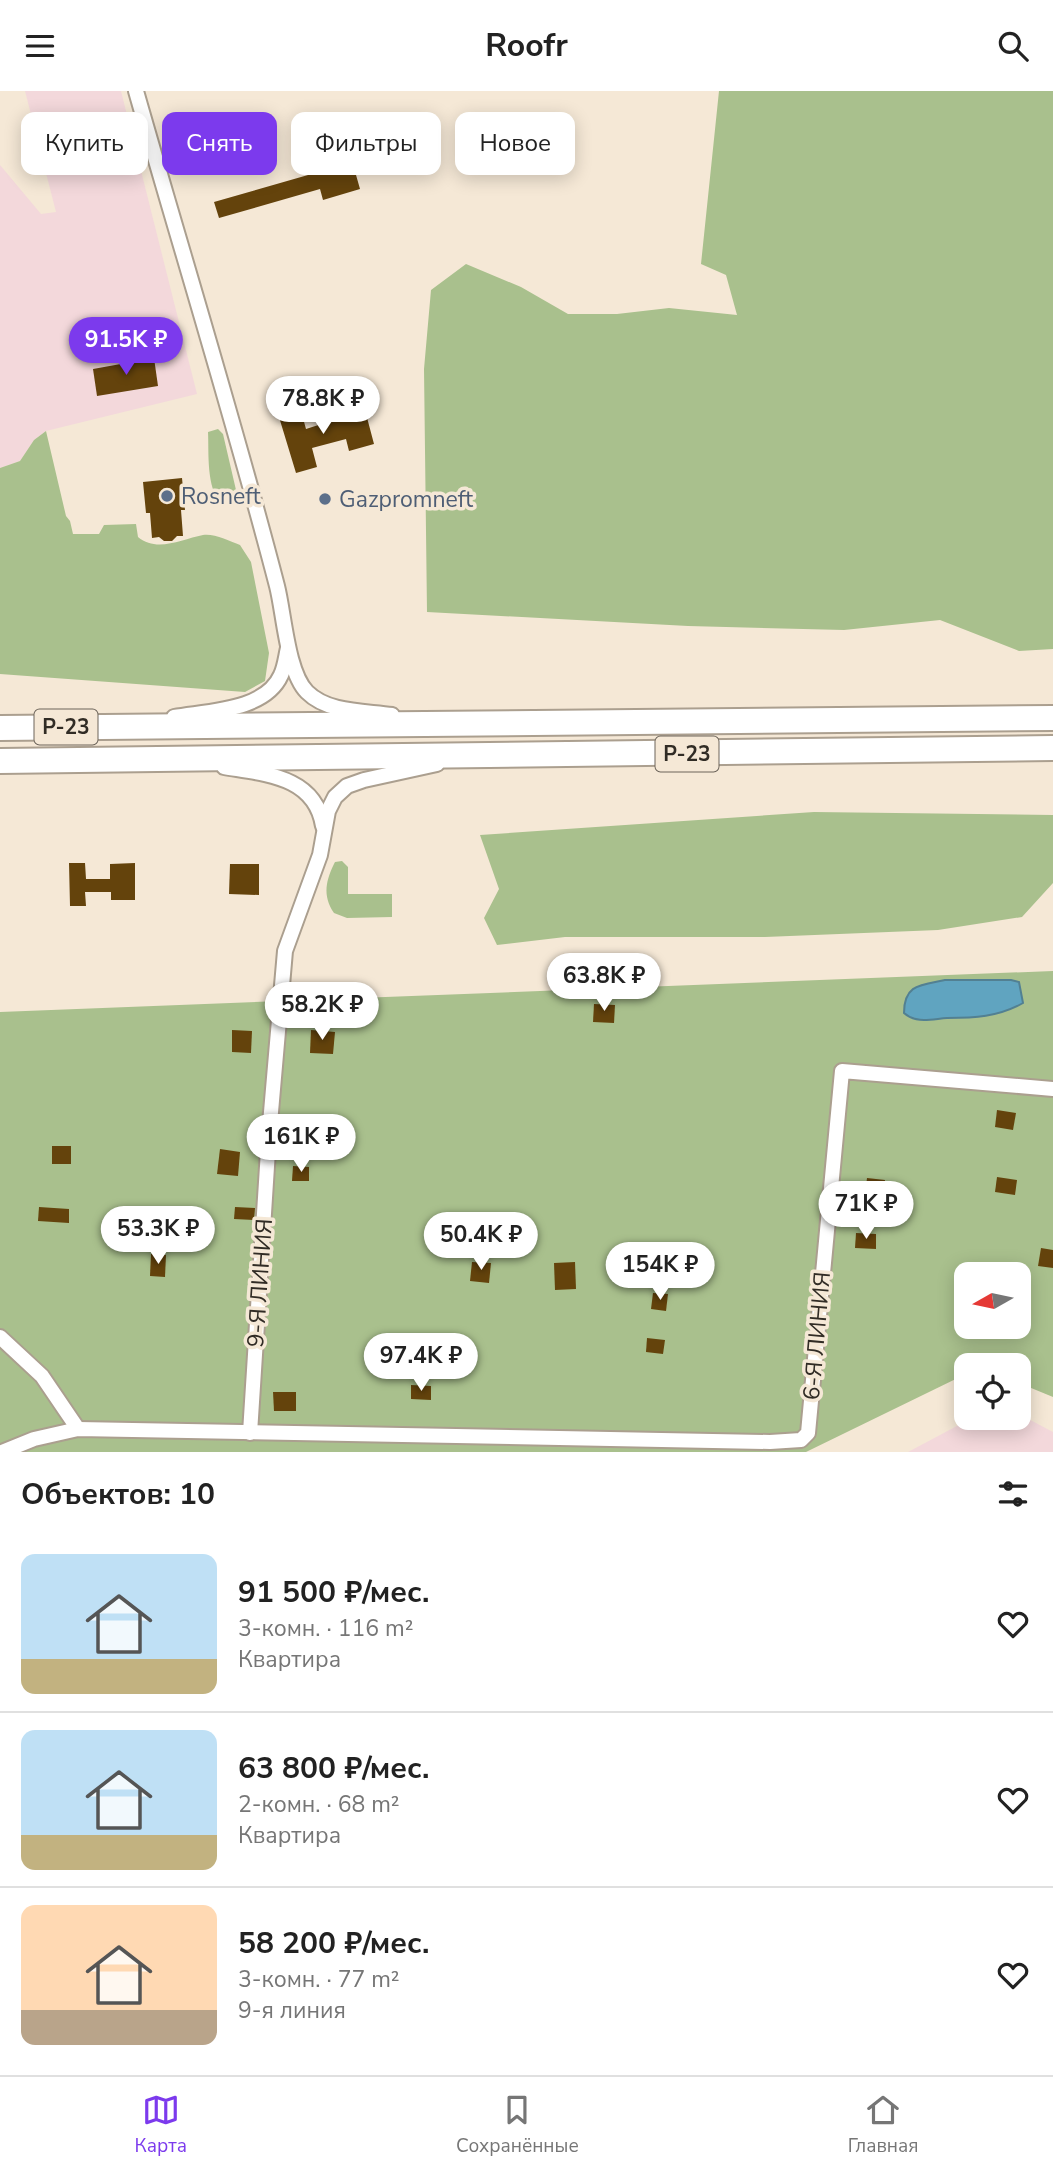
<!DOCTYPE html>
<html lang="ru">
<meta charset="utf-8">
<style>
:root{--surface:#fff;--page:#f2f2f2;--text:#222;--muted:#767676;--line:#e0e0e0;--accent:#7c3aed}
body{margin:0;font-family:"Nunito Sans",sans-serif;background:var(--page);color:var(--text);height:100vh;display:flex;flex-direction:column;font-size:26px;white-space:nowrap}
*{box-sizing:border-box;margin:0}
p{font-size:23px;color:var(--muted)}
.icon{flex:none;width:38px;height:38px;fill:none;stroke:currentColor;stroke-width:2;stroke-linecap:round;stroke-linejoin:round}
.map{position:relative;height:1361px;overflow:hidden}
.details{display:flex;flex-direction:column;background:var(--surface);flex:1}
.details>*{flex:none}
.top-card{position:absolute;left:21px;top:21px;width:700px;height:63px;display:flex;gap:14px}
.needle{width:46px;rotate:261deg}
.buttons{position:absolute;left:954px;top:1171px;display:grid;gap:14px}
.buttons a{display:grid;place-items:center;width:77px;height:77px;border-radius:14px;background:var(--surface);box-shadow:0 4px 18px #0003;font-size:35px}
.price{position:absolute;translate:-50% -60px;padding:0 16px;border-radius:24px;background:#fff;color:#222;font-size:23px;line-height:46px;filter:drop-shadow(0 2px 4px #0008)}
.price::after{content:'';position:absolute;left:50%;top:42px;width:21px;height:16px;margin-left:-10px;background:inherit;clip-path:polygon(0 0,100% 0,50% 100%)}
.price.current{background:var(--accent);color:#fff}
ul{padding:0;list-style:none}
li{display:flex;align-items:center;gap:21px;height:175px;padding:0 21px}
li+li{border-top:2px solid var(--line)}
li span{display:grid;place-items:center;flex:none;width:196px;height:140px;border-radius:14px;color:#555}
li>.icon{margin-inline-start:auto}
span .icon{width:84px;height:84px;fill:#fffc;stroke-width:1}
li b{font-size:30px}
h2{display:flex;justify-content:space-between;align-items:center;height:84px;padding:0 21px;font-size:30px}
.pill{padding:0 24px;border-radius:14px;background:var(--surface);box-shadow:0 4px 18px #0003;font-size:24px;line-height:63px}
.pill.current{background:var(--accent);color:#fff}
header{display:flex;justify-content:space-between;align-items:center;height:91px;padding:0 21px;background:var(--surface);font-size:32px;font-weight:700}
.tab-bar{display:flex;justify-content:space-around;align-items:center;height:98px;border-top:2px solid var(--line);background:var(--surface);font-size:19px;color:var(--muted)}
.tab-bar a{display:grid;justify-items:center;gap:4px}
.tab-bar .current{color:var(--accent)}
.map>svg:first-child{display:block}
.industrial{fill:#f3d8db}
.green{fill:#a9c08d;fill-rule:evenodd}
.water{fill:#60a4c0;stroke:#528092;stroke-width:2}
.building{fill:#64430c}
.lines{fill:none;stroke-linecap:round;stroke-linejoin:round}
.street-casing{stroke:#ab9f8f;stroke-width:18}
.highway-casing{stroke:#ab9f8f;stroke-width:28}
.street{stroke:#fff;stroke-width:14}
.highway{stroke:#fff;stroke-width:24}
.service-dot{fill:#5c6f8a;stroke:#f5e8d6;stroke-width:2.5}
.labels{text-anchor:middle;dominant-baseline:central;stroke-width:7;stroke-linejoin:round;paint-order:stroke}
.shield{fill:#f5e8d6;stroke:#6c645a;stroke-width:2}
.shield-label{font-size:21px;font-weight:bold;fill:#312c25}
.service-label{font-size:23px;fill:#4e5e75;stroke:#f5e8d6;text-anchor:start}
.street-label{font-size:23px;fill:#312c25;stroke:#f5e8d6}
</style>
<header><svg class="icon" aria-label="menu" viewBox="0 0 24 24"><path d="M4 6h16M4 12h16M4 18h16"/></svg>Roofr<svg class="icon" aria-label="search" viewBox="0 0 24 24"><circle cx="10" cy="10" r="6"/><path d="M15 15l6 6"/></svg></header>
<div class="map">
<svg width="1053" height="1361" viewBox="0 0 1053 1361">
<rect width="100%" height="100%" fill="#f5e8d6"/>
<g class="industrial">
<path d="M25 0H121L197 303 46 340 34 349 20 370 0 377V74L41 123 56 121Z"/>
<path d="M1019 1323 1053 1341V1361H908L972 1327 1018 1326Z"/>
</g>
<g class="green">
<path d="M719 0H1053V558L1019 560 940 529 844 539 688 535 427 521 424 278 431 199 466 173 521 196 568 223H617L669 217 737 224 726 184 701 173Z"/>
<path d="M218 338 223 343 236 399 229 410 221 412C206 397 209 361 208 341Z"/>
<path d="M46 340 66 425 70 430 73 443H99L104 434 136 433 138 446C157 462 182 448 203 444 213 442 230 450 240 454L251 471 269 562 265 590 245 601 0 583V377L20 370 34 349Z"/>
<path d="M814 721 1053 724V792L1022 826 938 839 765 846H565L497 854 484 827 499 798 480 744Z"/>
<path d="M342 770 348 776V803H392V826L347 827 334 822C322 804 326 789 335 771Z"/>
<path d="M1053 880V1306L1019 1292 1018 1274H966V1283L806 1361H0V921ZM966 1183H1018V1236H966Z"/>
</g>
<path class="water" d="M945 889H1011L1019 891 1023 912C998 926 974 927 947 927 932 928 916 933 904 922 904 893 921 894 945 889Z"/>
<g class="building">
<path d="M339 24 360 98 323 109 320 98 219 127 214 111 315 82 302 34Z"/>
<path d="M154 267 158 295 97 305 93 278Z"/>
<path d="M365 319 374 353 349 360 346 348 312 357 317 376 296 382 279 326 301 320 306 338Z"/>
<path d="M182 387 185 419H181L183 445H177L172 450H164L159 446 152 447 150 422H146L143 391Z"/>
<path d="M69 772H85L86 788H110V773L135 772V809H111V801H85L86 815H70Z"/>
<path d="M230 773H259V804L229 803Z"/>
<path d="M594 913 615 914 614 932 593 931Z"/>
<path d="M232 939 252 940 251 962 232 961Z"/>
<path d="M311 939 335 941 333 963 310 962Z"/>
<path d="M997 1019 1016 1022 1013 1039 995 1036Z"/>
<rect x="52" y="1055" width="19" height="18"/>
<path d="M220 1058 240 1061 238 1085 217 1083Z"/>
<path d="M293 1075 309 1076V1090H292Z"/>
<path d="M997 1086 1017 1089 1015 1104 995 1101Z"/>
<path d="M867 1087 885 1089 883 1105 865 1102Z"/>
<path d="M39 1116 69 1118V1132L38 1130Z"/>
<path d="M235 1116 255 1117 254 1129 234 1128Z"/>
<path d="M856 1142 876 1143V1158L855 1157Z"/>
<path d="M1041 1157 1053 1159V1177L1038 1175Z"/>
<path d="M151 1163 166 1164 165 1186 150 1185Z"/>
<path d="M472 1171 491 1172 489 1192 470 1190Z"/>
<path d="M575 1171 576 1198 555 1199 554 1172Z"/>
<path d="M653 1202 668 1203 666 1220 651 1218Z"/>
<path d="M647 1247 665 1249 663 1263 646 1261Z"/>
<path d="M411 1294 431 1295V1309L411 1308Z"/>
<path d="M273 1301H296V1320H274Z"/>
</g>
<g class="lines">
<defs>
<g id="street">
<path d="M136 0C183 165 234 329 277 495 284 522 287 581 307 601 328 622 365 620 392 624"/>
<path d="M174 626C208 620 265 620 281 584 285 576 286 565 288 557"/>
<path d="M224 676C265 683 315 685 323 735"/>
<path d="M0 1246 42 1285 78 1338"/>
<path d="M250 1342 269 1044 285 860 320 764 328 720 335 706 347 695 364 689 437 673"/>
<path d="M2 1361 34 1348 78 1338 770 1351 801 1349 808 1342 842 980 1053 998"/>
</g>
<g id="highway">
<path d="M0 637 1053 627"/>
<path d="M0 670 1053 657"/>
</g>
</defs>
<use href="#street" class="street-casing"/>
<use href="#highway" class="highway-casing"/>
<use href="#street" class="street"/>
<use href="#highway" class="highway"/>
</g>
<g class="service-dot">
<circle cx="167" cy="405" r="7"/>
<circle cx="325" cy="408" r="7"/>
</g>
<g class="labels">
<g class="shield">
<rect x="34.5" y="618.5" width="63" height="35" rx="5"/>
<rect x="655.5" y="645.5" width="63" height="35" rx="5"/>
</g>
<g class="shield-label">
<text x="66" y="636">Р-23</text>
<text x="687" y="663">Р-23</text>
</g>
<g class="service-label">
<text x="181" y="405">Rosneft</text>
<text x="339" y="408">Gazpromneft</text>
</g>
<g class="street-label">
<text transform="translate(260 1192) rotate(-86)">9-Я ЛИНИЯ</text>
<text transform="translate(817 1245) rotate(-85)">6-Я ЛИНИЯ</text>
</g>
</g>
</svg>
<div class="buttons">
<a><svg class="needle" viewBox="-14 -14 28 28"><path d="M0-13l5 13h-10z" fill="#e53935"/><path d="M0 13l5-13h-10z" fill="#767676"/></svg></a>
<a><svg class="icon" aria-label="locate" viewBox="0 0 24 24"><circle cx="12" cy="12" r="6"/><path d="M12 2v4M12 18v4M2 12h4M18 12h4"/></svg></a>
</div>
<b class="price current" style="left:126px;top:286px">91.5K ₽</b>
<b class="price" style="left:323px;top:345px">78.8K ₽</b>
<b class="price" style="left:604px;top:922px">63.8K ₽</b>
<b class="price" style="left:322px;top:951px">58.2K ₽</b>
<b class="price" style="left:301px;top:1083px">161K ₽</b>
<b class="price" style="left:866px;top:1150px">71K ₽</b>
<b class="price" style="left:158px;top:1175px">53.3K ₽</b>
<b class="price" style="left:481px;top:1181px">50.4K ₽</b>
<b class="price" style="left:660px;top:1211px">154K ₽</b>
<b class="price" style="left:421px;top:1302px">97.4K ₽</b>
<div class="top-card">
<a class="pill">Купить</a>
<a class="pill current">Снять</a>
<a class="pill">Фильтры</a>
<a class="pill">Новое</a>
</div>
</div>
<section class="details">
<h2>Объектов: 10<svg class="icon" aria-label="filters" viewBox="0 0 24 24"><path d="M4 7h16M4 17h16"/><circle cx="9" cy="7" r="2"/><circle cx="15" cy="17" r="2"/></svg></h2>
<ul>
<li><span style="background:linear-gradient(#bfe0f5 75%,#c2b280 0)"><svg class="icon" aria-label="home" viewBox="0 0 24 24"><path d="M3 11l9-7 9 7M6 9v11h12V9"/></svg></span><div><b>91 500 ₽/мес.</b><p>3-комн. · 116 m²</p><p>Квартира</p></div><svg class="icon" aria-label="heart" viewBox="0 0 24 24"><path d="M12 20l-8-8c-3-5 5-10 8-4 3-6 11-1 8 4z"/></svg></li>
<li><span style="background:linear-gradient(#bfe0f5 75%,#c2b280 0)"><svg class="icon" aria-label="home" viewBox="0 0 24 24"><path d="M3 11l9-7 9 7M6 9v11h12V9"/></svg></span><div><b>63 800 ₽/мес.</b><p>2-комн. · 68 m²</p><p>Квартира</p></div><svg class="icon" aria-label="heart" viewBox="0 0 24 24"><path d="M12 20l-8-8c-3-5 5-10 8-4 3-6 11-1 8 4z"/></svg></li>
<li><span style="background:linear-gradient(#ffd9b3 75%,#b9a48a 0)"><svg class="icon" aria-label="home" viewBox="0 0 24 24"><path d="M3 11l9-7 9 7M6 9v11h12V9"/></svg></span><div><b>58 200 ₽/мес.</b><p>3-комн. · 77 m²</p><p>9-я линия</p></div><svg class="icon" aria-label="heart" viewBox="0 0 24 24"><path d="M12 20l-8-8c-3-5 5-10 8-4 3-6 11-1 8 4z"/></svg></li>
</ul>
</section>
<nav class="tab-bar">
<a class="current"><svg class="icon" aria-label="map" viewBox="0 0 24 24"><path d="M3 6l6-2 6 2 6-2v14l-6 2-6-2-6 2zM9 4v14M15 6v14"/></svg>Карта</a>
<a><svg class="icon" aria-label="saved" viewBox="0 0 24 24"><path d="M7 4h10v16l-5-4-5 4z"/></svg>Сохранённые</a>
<a><svg class="icon" aria-label="home" viewBox="0 0 24 24"><path d="M3 11l9-7 9 7M6 9v11h12V9"/></svg>Главная</a>
</nav>
